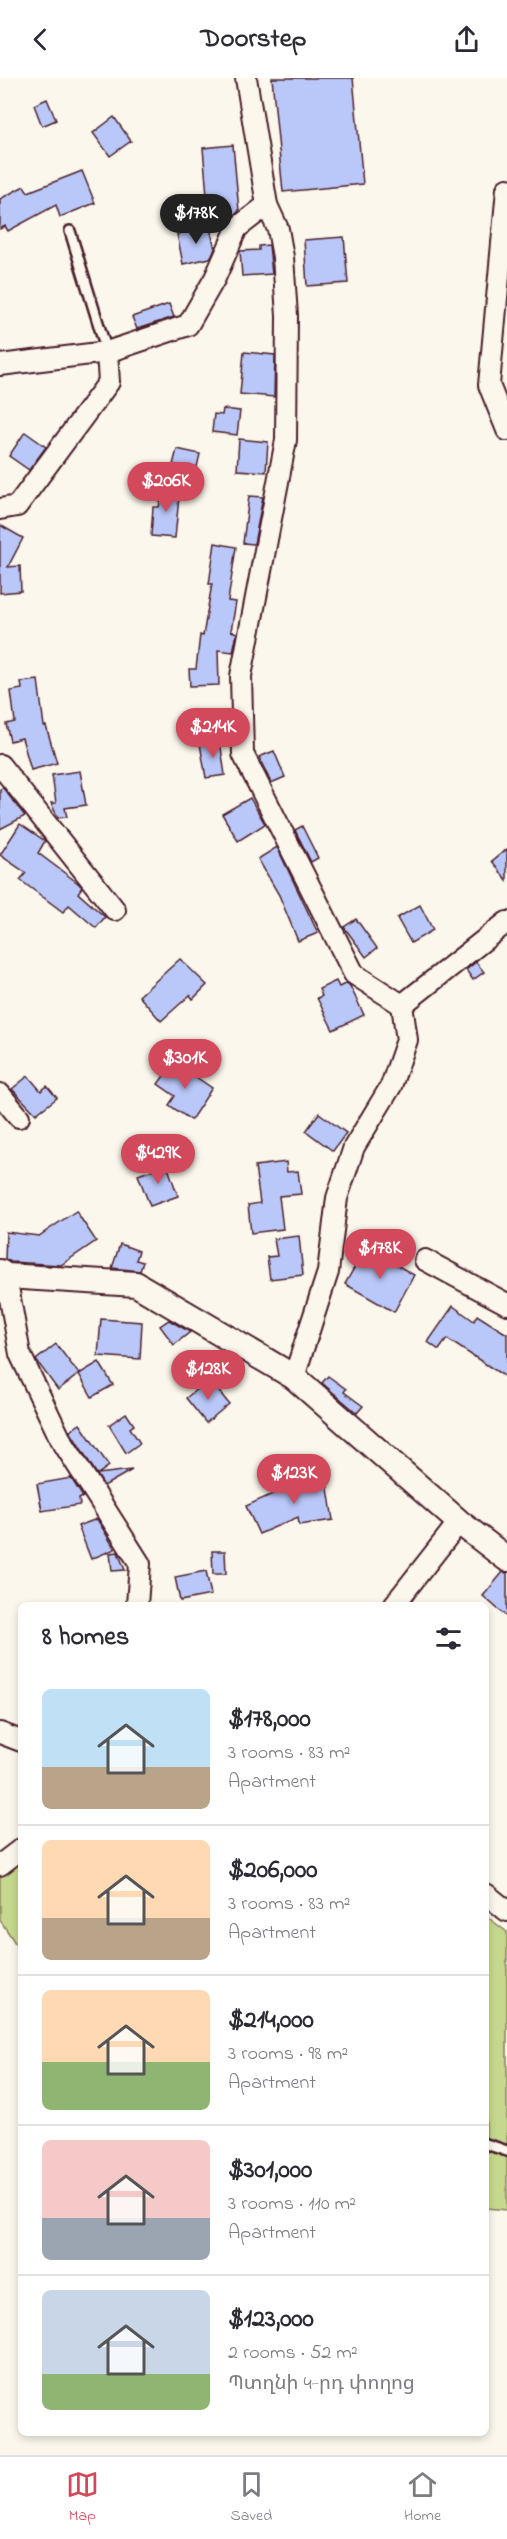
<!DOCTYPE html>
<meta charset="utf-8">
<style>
:root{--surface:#fff;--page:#f7f7f7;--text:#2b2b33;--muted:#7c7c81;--line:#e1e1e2;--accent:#d1495b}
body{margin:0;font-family:"Indie Flower","Noto Sans Armenian",sans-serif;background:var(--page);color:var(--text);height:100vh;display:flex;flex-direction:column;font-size:22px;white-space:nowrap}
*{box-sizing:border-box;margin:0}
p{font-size:20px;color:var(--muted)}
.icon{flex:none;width:33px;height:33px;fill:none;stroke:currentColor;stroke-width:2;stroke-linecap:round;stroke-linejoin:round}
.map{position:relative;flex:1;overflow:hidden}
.sheet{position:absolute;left:18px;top:1524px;width:471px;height:834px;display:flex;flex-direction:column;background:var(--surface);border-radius:9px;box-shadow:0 3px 9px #0003}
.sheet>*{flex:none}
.price{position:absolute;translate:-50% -51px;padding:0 14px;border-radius:21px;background:var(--accent);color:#fff;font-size:20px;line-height:39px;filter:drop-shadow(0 2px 3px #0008)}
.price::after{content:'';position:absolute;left:50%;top:36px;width:18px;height:14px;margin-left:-9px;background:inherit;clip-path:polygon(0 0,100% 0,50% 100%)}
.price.on{background:#222;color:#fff}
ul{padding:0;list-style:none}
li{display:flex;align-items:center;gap:18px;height:150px;padding:0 24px}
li+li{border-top:2px solid var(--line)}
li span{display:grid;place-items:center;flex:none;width:168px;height:120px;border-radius:9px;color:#555}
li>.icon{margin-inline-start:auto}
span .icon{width:72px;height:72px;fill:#fffc;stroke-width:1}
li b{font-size:26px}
h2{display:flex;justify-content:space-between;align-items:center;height:72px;padding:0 24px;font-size:26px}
header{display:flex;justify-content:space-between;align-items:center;height:78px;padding:0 24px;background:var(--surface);font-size:27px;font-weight:700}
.tabs{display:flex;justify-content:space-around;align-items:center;height:84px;border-top:2px solid var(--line);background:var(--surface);font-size:16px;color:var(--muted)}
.tabs a{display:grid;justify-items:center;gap:3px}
.tabs .on{color:var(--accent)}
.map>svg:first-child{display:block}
.green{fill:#c6d88d;stroke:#887c5c;stroke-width:1.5}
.building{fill:#bac8f9;stroke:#4a1f2b;stroke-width:1.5}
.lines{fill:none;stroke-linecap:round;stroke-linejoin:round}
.service-casing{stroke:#4a1f2b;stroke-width:14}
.minor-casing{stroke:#4a1f2b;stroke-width:24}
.tertiary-casing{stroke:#4a1f2b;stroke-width:28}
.service{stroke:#fbf7ec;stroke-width:9}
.minor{stroke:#fbf7ec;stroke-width:20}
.tertiary{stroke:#fbf7ec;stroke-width:24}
</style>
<header><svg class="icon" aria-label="back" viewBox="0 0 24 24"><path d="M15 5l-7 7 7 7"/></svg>Doorstep<svg class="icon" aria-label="share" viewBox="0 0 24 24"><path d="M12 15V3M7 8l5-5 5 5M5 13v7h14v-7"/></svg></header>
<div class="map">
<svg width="507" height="2377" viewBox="0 0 507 2377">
<rect width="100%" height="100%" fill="#fbf7ec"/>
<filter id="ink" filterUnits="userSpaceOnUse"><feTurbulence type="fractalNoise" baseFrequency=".0167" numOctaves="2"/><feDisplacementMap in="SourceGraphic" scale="12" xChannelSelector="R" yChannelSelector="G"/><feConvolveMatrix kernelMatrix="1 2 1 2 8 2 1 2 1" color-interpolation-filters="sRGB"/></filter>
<g filter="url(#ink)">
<g class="green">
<path d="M21 1782V1874L0 1842V1798Z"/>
<path d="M486 1838 507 1854V2132L486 2130Z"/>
</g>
<g class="building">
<path d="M272 0H353L363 106 283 114Z"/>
<path d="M47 21 56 42 42 48 34 27Z"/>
<path d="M114 39 131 63 110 78 93 55Z"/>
<path d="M233 67 239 133 232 139 209 141 203 70Z"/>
<path d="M82 93 95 125 60 139 56 127 8 153 5 148 0 151V121L24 108 28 114Z"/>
<path d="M210 149 215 171 210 180 183 186 177 156Z"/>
<path d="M344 159 348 205 307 208 304 162Z"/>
<path d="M269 167 272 196 242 198 240 173 259 172V168Z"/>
<path d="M169 226 174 239 137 251 132 239Z"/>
<path d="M244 274 275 277 274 319 240 316Z"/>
<path d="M223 331 240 333 237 357 212 354 214 336 222 337Z"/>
<path d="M25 354 46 369 29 392 9 378Z"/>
<path d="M239 361 268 364 266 394 237 392Z"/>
<path d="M177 371 200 376 197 389 173 387Z"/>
<path d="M164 407 180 409 175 460 151 458 153 429H159Z"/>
<path d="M249 418 263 419 254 466 243 465Z"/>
<path d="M0 447 23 460 8 489 20 488 21 513 0 515Z"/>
<path d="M215 465 236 469 228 523 236 524 231 553 237 555 233 574 218 572 219 607 190 608 189 591H196L200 557 203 558 212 506H209Z"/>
<path d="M38 602 44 648H46L57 685 31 692 22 660 10 663 6 646 15 644 11 613 22 611 21 604Z"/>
<path d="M220 663 225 697 206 700 200 666Z"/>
<path d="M274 673 285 699 271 705 259 679Z"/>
<path d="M80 693 86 727 65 730 67 739 58 740 51 725H56L52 697Z"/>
<path d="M3 710 25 738 0 751V711Z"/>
<path d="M250 720 265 746 238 763 222 736Z"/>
<path d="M20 746 45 763 38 775 78 805 82 809 78 815 105 839 96 850 69 827 63 834 20 802 26 795 0 777Z"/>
<path d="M302 748 318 780 311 784 295 752Z"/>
<path d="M277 769 318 855 298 863 279 817 258 781Z"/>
<path d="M507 771V803L492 783Z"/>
<path d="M420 827 433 852 411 865 397 840Z"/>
<path d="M356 841 377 870 366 879 344 849Z"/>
<path d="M180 881 207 907 193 921 190 917 161 943 139 918Z"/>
<path d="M476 884 484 894 473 902 466 892Z"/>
<path d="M336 903 339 909 347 905 350 908 364 937 333 952 317 920 322 918 319 911Z"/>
<path d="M174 984 212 1010 191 1042 169 1027 175 1018 158 1006Z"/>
<path d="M28 998 41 1013 47 1008 57 1020 36 1036 12 1011Z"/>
<path d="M319 1035 346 1055 333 1073 306 1053Z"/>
<path d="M286 1084 287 1094 298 1093 301 1116 279 1118 283 1151 251 1155 248 1127 260 1125 255 1088Z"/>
<path d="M167 1087 178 1118 150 1128 138 1097Z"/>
<path d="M76 1133 96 1163 61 1187 11 1184 5 1181 6 1154 39 1158Z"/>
<path d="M299 1158 303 1197 270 1201 267 1179 277 1178 274 1161Z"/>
<path d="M120 1166 139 1173 136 1182 143 1184 140 1193 112 1190Z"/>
<path d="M366 1169 414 1197 394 1234 345 1206Z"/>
<path d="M453 1228 474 1243 477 1237 507 1256V1300L447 1261 439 1272 428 1264Z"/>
<path d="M101 1241 142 1244 140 1281 98 1278Z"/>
<path d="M169 1242 190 1254 174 1267 160 1248Z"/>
<path d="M56 1266 79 1296 58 1312 36 1282Z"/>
<path d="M99 1284 113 1307 92 1319 79 1296Z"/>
<path d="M328 1298 346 1311 344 1314 363 1328 357 1335 322 1305Z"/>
<path d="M209 1301 229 1326 206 1345 186 1320Z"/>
<path d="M126 1335 134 1347 130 1350 140 1365 126 1375 109 1347Z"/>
<path d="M80 1346 109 1388 98 1396 132 1392 104 1408 70 1353Z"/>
<path d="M326 1398 333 1442 299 1447 298 1439 259 1456 246 1428 293 1407V1403Z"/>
<path d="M71 1400 83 1419 79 1421 80 1427 42 1433 37 1406Z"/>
<path d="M97 1441 115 1471 91 1481 78 1448Z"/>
<path d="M212 1473H225L226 1496H213Z"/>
<path d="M118 1474 125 1492 112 1493 110 1475Z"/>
<path d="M206 1493 211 1517 180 1523 175 1499Z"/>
<path d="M503 1494 507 1495V1539L483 1518Z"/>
</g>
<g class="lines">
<defs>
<g id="service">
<path d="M70 153 107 274"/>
<path d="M486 2066 507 2073"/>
</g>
<g id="minor">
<path d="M507 111 489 307 507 352"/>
<path d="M267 127 278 151 283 179 287 238 286 362 241 598 243 676 354 896 402 927 407 962 391 1008 354 1069 337 1120 328 1194 294 1299"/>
<path d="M0 287 107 274 188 247 215 200 237 150 267 127 246 0"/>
<path d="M0 431 17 428 109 304 107 274"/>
<path d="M0 687 115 832"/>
<path d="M402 927 507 844"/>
<path d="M0 1016 19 1039"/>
<path d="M425 1182 507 1226"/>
<path d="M6 1198 20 1276 60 1360 140 1486 137 1527"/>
<path d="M394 1527 459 1444"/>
<path d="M0 1655 21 1663"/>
<path d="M0 1787 21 1771"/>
<path d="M486 1816 507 1833"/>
</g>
<path id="tertiary" d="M0 1194 6 1198 136 1206 294 1299 459 1444 507 1481"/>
</defs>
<use href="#service" class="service-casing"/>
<use href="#minor" class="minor-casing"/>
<use href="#tertiary" class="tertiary-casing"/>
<use href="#service" class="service"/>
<use href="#minor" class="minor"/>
<use href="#tertiary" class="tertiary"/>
</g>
</g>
</svg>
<b class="price on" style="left:196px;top:167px">$178K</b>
<b class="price" style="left:166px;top:435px">$206K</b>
<b class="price" style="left:213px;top:681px">$214K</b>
<b class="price" style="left:185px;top:1012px">$301K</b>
<b class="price" style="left:158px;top:1107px">$429K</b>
<b class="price" style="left:380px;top:1202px">$178K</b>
<b class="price" style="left:208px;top:1323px">$128K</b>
<b class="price" style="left:294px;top:1427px">$123K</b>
<section class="sheet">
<h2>8 homes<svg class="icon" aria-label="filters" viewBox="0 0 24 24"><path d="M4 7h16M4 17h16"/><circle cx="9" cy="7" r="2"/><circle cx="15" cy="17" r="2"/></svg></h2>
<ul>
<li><span style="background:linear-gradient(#bfe0f5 65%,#b9a48a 0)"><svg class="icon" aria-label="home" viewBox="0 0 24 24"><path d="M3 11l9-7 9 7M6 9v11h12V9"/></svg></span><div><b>$178,000</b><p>3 rooms · 83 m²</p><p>Apartment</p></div></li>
<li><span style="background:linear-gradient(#ffd9b3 65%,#b9a48a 0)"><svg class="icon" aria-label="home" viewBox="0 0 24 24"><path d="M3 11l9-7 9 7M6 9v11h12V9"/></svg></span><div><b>$206,000</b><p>3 rooms · 83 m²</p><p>Apartment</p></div></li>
<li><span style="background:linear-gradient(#ffd9b3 60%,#8fb573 0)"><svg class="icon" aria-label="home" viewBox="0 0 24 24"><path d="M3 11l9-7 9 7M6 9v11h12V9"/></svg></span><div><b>$214,000</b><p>3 rooms · 98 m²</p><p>Apartment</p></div></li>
<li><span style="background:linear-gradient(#f6c9c9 65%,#9aa5b1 0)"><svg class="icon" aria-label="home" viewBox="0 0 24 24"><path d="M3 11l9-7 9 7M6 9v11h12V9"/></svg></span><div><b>$301,000</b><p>3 rooms · 110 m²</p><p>Apartment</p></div></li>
<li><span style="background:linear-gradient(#c9d6e8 70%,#8fb573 0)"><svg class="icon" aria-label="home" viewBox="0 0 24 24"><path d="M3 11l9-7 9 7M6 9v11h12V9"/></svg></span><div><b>$123,000</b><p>2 rooms · 52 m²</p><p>Պտղնի 4-րդ փողոց</p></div></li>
</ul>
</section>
</div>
<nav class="tabs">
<a class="on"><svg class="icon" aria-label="map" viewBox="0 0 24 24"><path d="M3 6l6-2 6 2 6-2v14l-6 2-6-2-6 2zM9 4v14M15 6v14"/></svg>Map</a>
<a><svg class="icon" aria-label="saved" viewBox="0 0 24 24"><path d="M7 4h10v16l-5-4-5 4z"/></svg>Saved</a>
<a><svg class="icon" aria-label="home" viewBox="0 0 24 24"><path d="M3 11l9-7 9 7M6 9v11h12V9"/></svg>Home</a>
</nav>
